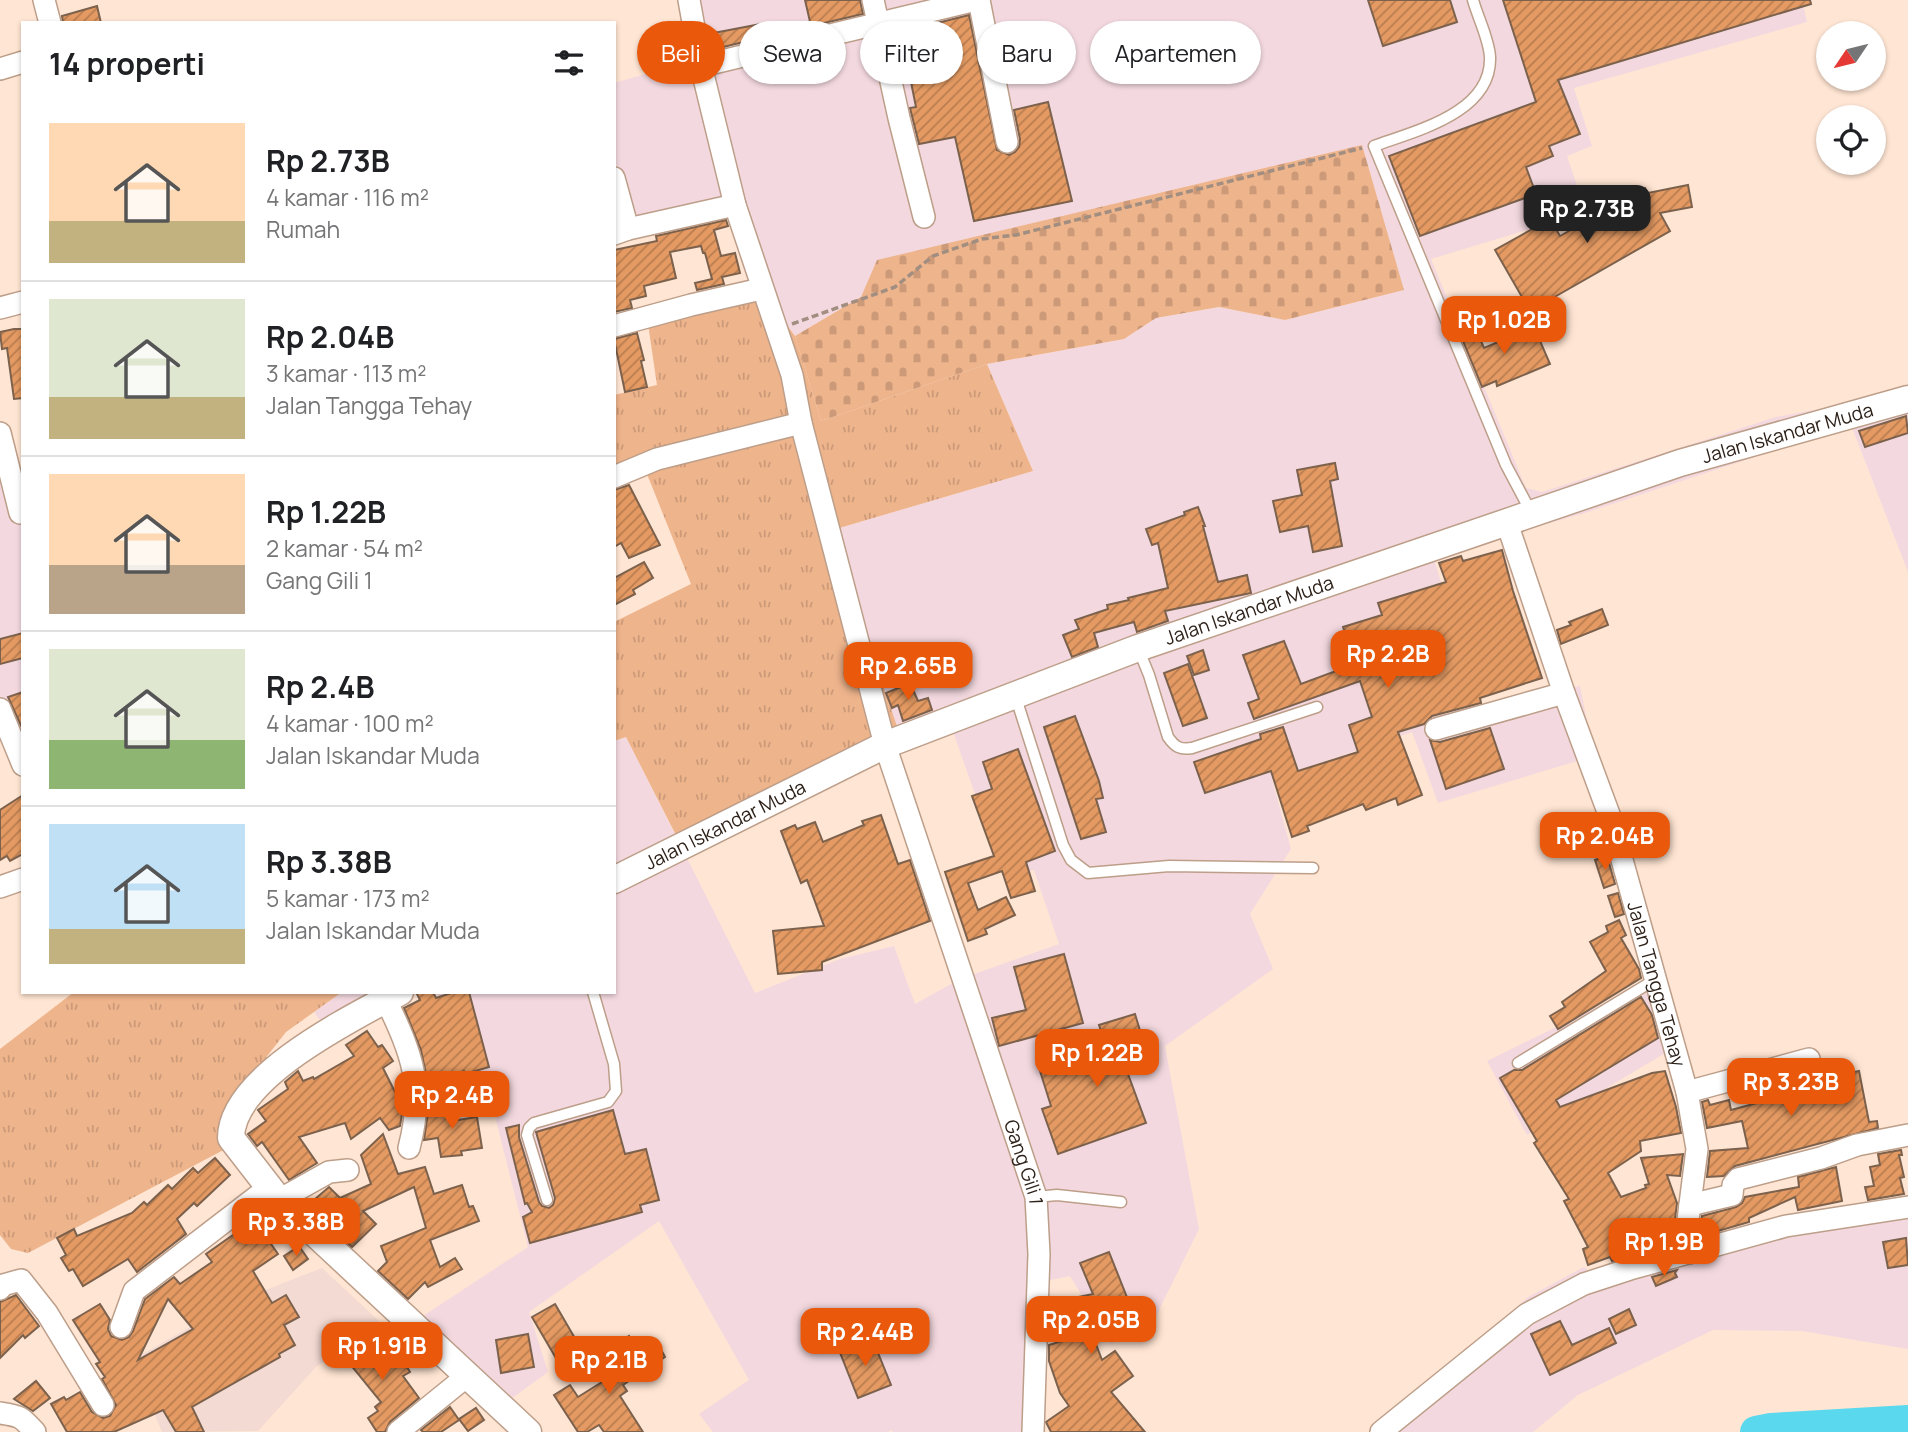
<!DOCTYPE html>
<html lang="id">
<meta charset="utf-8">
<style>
:root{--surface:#fff;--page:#f6f6f6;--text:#202124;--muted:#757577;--line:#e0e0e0;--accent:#ea580c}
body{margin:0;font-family:Manrope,sans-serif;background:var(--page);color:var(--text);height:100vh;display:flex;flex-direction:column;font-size:26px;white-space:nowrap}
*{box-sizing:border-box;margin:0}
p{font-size:23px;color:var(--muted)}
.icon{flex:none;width:38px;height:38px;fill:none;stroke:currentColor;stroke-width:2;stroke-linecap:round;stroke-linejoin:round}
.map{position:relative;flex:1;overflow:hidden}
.details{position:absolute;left:21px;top:21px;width:595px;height:973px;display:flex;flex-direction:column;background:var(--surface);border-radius:0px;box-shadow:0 2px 5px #0004}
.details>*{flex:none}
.guide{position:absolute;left:637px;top:21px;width:665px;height:63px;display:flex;gap:14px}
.needle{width:46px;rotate:235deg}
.buttons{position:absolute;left:1816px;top:21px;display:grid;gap:14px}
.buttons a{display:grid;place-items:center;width:70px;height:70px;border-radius:50%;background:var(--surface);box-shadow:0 2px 5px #0004;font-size:35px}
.price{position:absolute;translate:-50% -60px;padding:0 16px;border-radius:14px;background:var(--accent);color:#fff;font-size:23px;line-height:46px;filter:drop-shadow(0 2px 4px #0008)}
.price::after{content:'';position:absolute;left:50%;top:42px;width:21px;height:16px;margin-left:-10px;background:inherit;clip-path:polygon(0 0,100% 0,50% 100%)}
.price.on{background:#222;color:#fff}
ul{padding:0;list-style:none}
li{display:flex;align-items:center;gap:21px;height:175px;padding:0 28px}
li+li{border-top:2px solid var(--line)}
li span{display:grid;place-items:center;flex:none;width:196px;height:140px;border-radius:0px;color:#555}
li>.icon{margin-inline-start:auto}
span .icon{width:84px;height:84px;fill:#fffc;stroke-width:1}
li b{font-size:30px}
h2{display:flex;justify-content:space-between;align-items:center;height:84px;padding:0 28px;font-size:30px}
.pill{padding:0 24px;border-radius:32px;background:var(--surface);box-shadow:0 2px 5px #0004;font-size:24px;line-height:63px}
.pill.on{background:var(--accent);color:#fff}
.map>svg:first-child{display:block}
.commercial{fill:#f3dad2}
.industrial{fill:#f3d9df}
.grass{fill:url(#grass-tufts)}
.cemetery{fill:url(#cemetery-stones)}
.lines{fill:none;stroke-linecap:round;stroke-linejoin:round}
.river{stroke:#59d8ee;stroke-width:32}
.building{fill:url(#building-hatch);stroke:#7c614d;stroke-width:2;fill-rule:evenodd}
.service-casing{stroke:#bd9e89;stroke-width:13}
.minor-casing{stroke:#bd9e89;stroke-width:24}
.tertiary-casing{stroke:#bd9e89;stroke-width:29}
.path{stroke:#a18e80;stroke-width:3.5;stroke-dasharray:7 3.5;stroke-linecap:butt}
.service{stroke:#fff;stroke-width:10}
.minor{stroke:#fff;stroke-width:21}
.tertiary{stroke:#fff;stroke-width:26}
.labels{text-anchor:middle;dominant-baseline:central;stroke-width:7;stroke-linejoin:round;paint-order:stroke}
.street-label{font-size:19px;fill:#2d2119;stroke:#ffe5d3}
</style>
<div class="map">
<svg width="1908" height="1432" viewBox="0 0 1908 1432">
<defs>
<pattern id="grass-tufts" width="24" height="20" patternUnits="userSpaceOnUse" patternTransform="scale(1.75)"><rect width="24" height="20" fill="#eeb48c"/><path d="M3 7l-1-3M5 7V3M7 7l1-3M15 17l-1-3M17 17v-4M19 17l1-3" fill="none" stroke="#cc9a78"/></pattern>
<pattern id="cemetery-stones" width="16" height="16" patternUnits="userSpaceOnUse" patternTransform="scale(1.75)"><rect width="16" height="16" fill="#eeb48c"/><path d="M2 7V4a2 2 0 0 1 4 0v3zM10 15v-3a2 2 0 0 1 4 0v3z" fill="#cc9a78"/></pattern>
<pattern id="building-hatch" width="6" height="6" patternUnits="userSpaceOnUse" patternTransform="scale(1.75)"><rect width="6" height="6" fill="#e49a62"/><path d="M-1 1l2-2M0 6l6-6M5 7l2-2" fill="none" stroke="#b97d50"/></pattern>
</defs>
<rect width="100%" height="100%" fill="#ffe5d3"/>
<path class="commercial" d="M322 1268 380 1322 316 1367 258 1431 162 1432 132 1360 232 1303Z"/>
<g class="industrial">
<path d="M678 0H1802L1807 22 1574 88 1592 146 1567 156 1586 212 1431 259 1526 488 1542 492 1776 417 1905 393 1908 402V572L1851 425 1585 513 1433 556 1480 708 1580 686 1594 756 1438 803 1412 732 1272 779 1291 849 1250 914 1273 969 1165 1046 1199 1229 1156 1316 1111 1344 1070 1276 1046 1281 1040 1425 1045 1432H893L892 1430 888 1432H713L699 1414 749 1380 659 1221 529 1312 548 1372 508 1401 423 1316 528 1247 485 1077 421 1091 408 1062 454 1043 438 992H614V741L626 737 755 993 840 959 894 946 915 1004 960 979 1059 944 1034 870 1004 876 946 712 898 729 829 531 1033 471 987 364 1124 339 1156 318 1219 307 1285 320 1404 290 861 297 795 336 757 283 735 199 631 223 614 155V83L691 61Z"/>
<path d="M0 434 23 526V753L0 701Z"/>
<path d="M1644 984 1674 1048 1527 1135 1487 1061Z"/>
<path d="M342 992H416L337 1043 314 1012Z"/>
<path d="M1908 1214V1349L1802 1331 1713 1330 1578 1395 1533 1432H1375L1528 1297 1584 1267 1598 1277 1787 1223Z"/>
</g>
<g class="grass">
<path d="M766 297 795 336 821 421 987 364 1033 471 829 531 898 729 683 849 626 737 614 741V622L691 584 643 464 614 471V395L657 385 648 324Z"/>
<path d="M74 992H342L286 1032 253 1074 233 1145 28 1253 11 1249 0 1235V1049Z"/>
</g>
<path class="cemetery" d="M1362 145 1404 290 1285 320 1219 307 1156 318 1124 339 987 364 821 421 795 336 861 297 877 260Z"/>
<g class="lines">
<path class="river" d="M1756 1432 1771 1429 1908 1421"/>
</g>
<g class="building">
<path d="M805 0H860L863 14 811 26Z"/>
<path d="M1368 0H1450L1457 22 1383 46Z"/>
<path d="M1503 0H1810L1811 4 1558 80 1580 134 1549 146 1553 156 1526 167 1536 194 1420 236 1389 156 1536 102Z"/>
<path d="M97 6 101 23H63L62 16Z"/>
<path d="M969 15 997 150 1009 155 1015 152 1019 147 1020 139 1014 110 1048 102 1072 201 974 221 955 137 919 144 910 108 916 107 909 72 942 66 933 24Z"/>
<path d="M761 24 764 37 711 50 708 34Z"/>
<path d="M1688 185 1692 207 1660 213 1670 231 1530 311 1495 250 1550 219 1560 236 1645 188 1648 193Z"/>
<path d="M726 220 728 226 714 230 721 256 735 253 740 273 722 277 724 284 697 290 695 283 712 279 705 253H703L701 246 670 252 676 278 644 286 646 296 630 300 632 308 614 312V250L657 241 656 236Z"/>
<path d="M1473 323 1484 348 1534 327 1550 364 1497 386 1496 381 1482 387 1458 329Z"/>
<path d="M14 329H23V398L14 399 7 348 2 349 0 332Z"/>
<path d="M637 333 644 360 641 361 647 387 625 392 614 339Z"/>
<path d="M1906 416 1908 433 1865 447 1859 431Z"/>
<path d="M1335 463 1338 479 1330 481 1342 546 1313 552 1308 526 1280 532 1273 501 1302 495 1297 470Z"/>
<path d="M629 485 660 545 629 558 621 543 614 547V490Z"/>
<path d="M1198 507 1205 526H1203L1218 582 1247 575 1251 593 1165 611 1168 621 1137 632 1134 622 1094 633 1098 647 1072 657 1063 635 1079 629 1075 620 1108 609 1107 605 1129 600 1128 598 1168 588 1158 543 1152 545 1146 529 1185 515 1184 512Z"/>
<path d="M1502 550 1513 591 1542 678 1480 698 1481 703 1432 716 1424 724 1398 732 1422 795 1398 805 1396 798 1366 810 1363 804 1307 826 1309 831 1292 837 1271 771 1205 793 1194 762 1261 739 1260 734 1283 727 1298 771 1358 752 1349 725 1372 717 1360 681 1254 719 1248 703 1259 699 1243 655 1284 641 1301 684 1355 664 1343 627 1382 615 1378 603 1446 582 1439 563 1461 556 1463 561Z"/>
<path d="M644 562 653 578 633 590 635 594 614 605V578Z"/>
<path d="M1602 609 1608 625 1561 644 1557 630 1571 625 1569 622Z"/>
<path d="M23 633V658L0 664V639Z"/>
<path d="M1203 650 1209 670 1194 675 1187 656Z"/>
<path d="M1188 664 1207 718 1183 726 1164 673Z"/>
<path d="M910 683 918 701 928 698 932 710 903 721 898 705 892 708 886 693Z"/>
<path d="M23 692V730L8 697Z"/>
<path d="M1075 716 1099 781 1103 798 1096 799 1106 832 1081 839 1044 727Z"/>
<path d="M1490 728 1504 769 1446 789 1430 740 1440 742Z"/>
<path d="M1018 749 1055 851 1026 862 1035 891 1011 898 1002 871 968 883 978 910 1006 897 1015 915 985 929 987 934 968 941 945 872 994 856 972 796 992 789 983 762Z"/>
<path d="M23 795V854L10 861 7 856 0 860V810Z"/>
<path d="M881 815 898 864 910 860 930 921 822 962V970L778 974 773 931 824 926 807 880 801 883 781 831 795 825 797 829 815 822 823 842 864 825 862 821Z"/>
<path d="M1607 856 1615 884 1604 888 1595 860Z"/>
<path d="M1618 893 1624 914 1615 917 1608 896Z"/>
<path d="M1619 920 1626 935 1621 938 1639 969 1641 978 1558 1029 1550 1016 1565 1007 1562 1002 1606 971 1590 942 1608 932 1606 926Z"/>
<path d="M1064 954 1083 1023 999 1046 992 1018 1026 1010 1014 967Z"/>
<path d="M416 992H433L436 998 454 992H469L489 1067 465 1074 464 1071 428 1084 421 1050 404 1008 420 1000Z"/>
<path d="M1641 997 1652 1015 1658 1038 1556 1100 1560 1107 1652 1073 1665 1071 1676 1107 1681 1133 1640 1141 1641 1151 1608 1173 1621 1197 1646 1188 1645 1185 1649 1184 1641 1158 1683 1154 1680 1176 1667 1175 1677 1203 1674 1227 1675 1243 1612 1261 1610 1257 1588 1265 1583 1249 1588 1247 1564 1201 1569 1199 1534 1143 1537 1141 1500 1078 1514 1070H1522Z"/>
<path d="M1135 1014 1151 1067 1128 1074 1146 1123 1058 1154 1042 1109 1051 1106 1040 1071 1107 1049 1099 1025Z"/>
<path d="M367 1031 378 1047 382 1045 393 1061 383 1068 403 1108 400 1126 389 1130 380 1118 351 1139 345 1123 299 1137 317 1163 289 1180 262 1142 257 1146 248 1134 266 1121 258 1110 288 1089 285 1082 298 1071 303 1081 313 1077 314 1079 354 1056 346 1045Z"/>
<path d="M1859 1071 1869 1122 1877 1121 1878 1128 1735 1166 1724 1176 1707 1177 1710 1151 1748 1148 1742 1121 1707 1128 1702 1102 1708 1100 1710 1105 1729 1100 1731 1110 1757 1103 1754 1088 1802 1077V1078L1829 1074 1830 1077Z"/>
<path d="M447 1103 448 1107 436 1112 457 1110 458 1120 477 1117 482 1148 461 1151 462 1155 441 1157 438 1138 424 1140 429 1105Z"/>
<path d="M613 1110 625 1154 646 1149 659 1200 640 1205 642 1212 530 1243 523 1217 532 1212 527 1203 525 1204 506 1128 519 1125V1137L539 1202 542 1206 549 1208 553 1205 555 1198 536 1132Z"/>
<path d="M383 1134 398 1174 425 1167 434 1194 462 1185 469 1207 473 1206 479 1221 430 1240 440 1267 455 1258 462 1269 428 1287 425 1282 408 1299 378 1271 387 1262 381 1246 426 1228 414 1187 363 1211 376 1224 352 1247 308 1205 329 1187 340 1198 371 1184 361 1155Z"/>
<path d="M1901 1150 1902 1155H1899L1904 1177 1900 1178 1904 1194 1868 1200 1865 1187 1874 1186 1870 1167 1880 1165 1878 1154Z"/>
<path d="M215 1158 230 1175 197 1206 194 1203 177 1219 186 1234 137 1272 128 1259 83 1286 73 1269 69 1271 61 1258 66 1255 57 1238 74 1229 77 1236 132 1213 144 1202 147 1205 168 1185 172 1189 193 1168 198 1173Z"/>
<path d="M1836 1167 1842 1201 1798 1210 1795 1197 1749 1218V1222L1701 1236 1702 1216 1736 1207 1742 1203 1745 1197 1799 1187 1798 1177Z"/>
<path d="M265 1207 278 1220 262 1231 278 1254 253 1271 272 1303 286 1295 299 1317 284 1325 295 1345 279 1354 280 1357 192 1407 204 1432H176L163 1410 114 1432H67L51 1404 64 1397 66 1400 80 1392 92 1412 103 1418 110 1416 116 1405 102 1379 105 1377 96 1364 100 1362 73 1320 100 1304 110 1320 108 1329 111 1336 122 1340 129 1337 133 1331 145 1299 174 1277 180 1284 212 1262 206 1254 247 1225 245 1222ZM168 1299 193 1329 138 1360Z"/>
<path d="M1906 1238 1908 1265 1888 1268 1883 1242Z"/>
<path d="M299 1246 308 1259 293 1270 284 1256Z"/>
<path d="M1109 1252 1134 1315 1091 1331 1102 1360 1115 1351 1133 1376 1111 1392 1145 1432H1051L1046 1422 1069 1406 1060 1393 1049 1361V1345L1062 1341 1054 1302 1093 1294 1080 1263Z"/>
<path d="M1677 1270 1675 1273 1677 1277 1656 1286 1652 1277Z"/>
<path d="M16 1295 39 1326 25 1338 23 1335 0 1358V1302Z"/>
<path d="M555 1304 587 1359 564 1372 532 1317Z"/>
<path d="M1629 1309 1636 1325 1616 1334 1609 1319Z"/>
<path d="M1560 1321 1572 1345 1609 1328 1616 1343 1550 1375 1531 1334Z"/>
<path d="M528 1334 534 1367 501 1373 496 1340Z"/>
<path d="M629 1336 642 1357 659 1346 665 1357 623 1385 627 1391 620 1396 643 1432H604L599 1425 587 1432H578L554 1395 570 1385 578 1397 629 1365 616 1345Z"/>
<path d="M872 1338 891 1385 858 1398 839 1350Z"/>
<path d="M357 1340 364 1350 373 1343 387 1360 398 1353 410 1372 403 1376 419 1398 390 1422 385 1432H377L368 1418 378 1411 375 1407 381 1402 341 1353Z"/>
<path d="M36 1381 50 1398 33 1411 14 1399Z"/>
<path d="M450 1407 459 1420 441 1432H423L421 1430Z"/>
<path d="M476 1408 484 1420 468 1431 459 1419Z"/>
</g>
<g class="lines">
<defs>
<g id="service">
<path d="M1473 0C1478 18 1489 39 1490 57 1492 113 1415 131 1374 146L1506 465 1532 514"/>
<path d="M1138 648 1149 675 1168 737C1175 747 1180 750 1192 748L1317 707"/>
<path d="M1015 695 1063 845 1071 860 1088 873 1169 866 1313 868"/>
<path d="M1518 1063 1656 979"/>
<path d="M1036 1197 1057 1195 1121 1202"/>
<path d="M547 1200 527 1135 529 1128 534 1123 608 1102 616 1091 614 1064 593 992"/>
</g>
<g id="minor">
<path d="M44 0 50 23"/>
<path id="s1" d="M689 0 701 66 735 205 792 375 801 423 885 745 1036 1197 1039 1254 1033 1432"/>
<path d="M873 0 899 118 924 217"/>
<path d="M979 0 1007 142"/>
<path d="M701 66 976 0"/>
<path d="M0 69 23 62"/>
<path d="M614 178 628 229"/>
<path d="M614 234 628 229 735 205"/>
<path d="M0 308 23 302"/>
<path d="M614 326 691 305 761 289"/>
<path d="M0 433 20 513"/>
<path d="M614 477 657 459 801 423"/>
<path id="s2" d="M1507 523 1564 693 1610 817 1687 1092 1697 1149 1687 1228 1689 1253"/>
<path d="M0 709 23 765"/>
<path d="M1436 729 1564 693"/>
<path d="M0 887 23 879"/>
<path d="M386 1000C412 1054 425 1087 409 1148"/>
<path d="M1687 1092 1809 1059"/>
<path d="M279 1200 329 1172 348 1170"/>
<path d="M1690 1205 1732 1195 1733 1185 1738 1179 1821 1158 1857 1145 1908 1135"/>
<path d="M0 1289 3 1285 21 1280 47 1313 103 1405"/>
<path d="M121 1327 134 1291 268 1188"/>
<path d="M0 1413C20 1416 21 1416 35 1432"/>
<path d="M398 1432 467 1376"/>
<path d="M1381 1432 1527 1314 1584 1284 1630 1269 1786 1226 1908 1207"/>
</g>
<g id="tertiary">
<path id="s3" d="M614 880 885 745 1138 648 1680 463 1908 399"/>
<path d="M400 992C352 1018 231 1077 231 1138L279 1200 528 1432"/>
</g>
</defs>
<use href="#service" class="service-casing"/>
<use href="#minor" class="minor-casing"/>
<use href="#tertiary" class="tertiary-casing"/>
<path class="path" d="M792 324 895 287 933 256 982 239 1016 235 1362 148"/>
<use href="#service" class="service"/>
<use href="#minor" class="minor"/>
<use href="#tertiary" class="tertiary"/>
</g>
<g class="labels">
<g class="street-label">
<text stroke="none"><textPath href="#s3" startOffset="1258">Jalan Iskandar Muda</textPath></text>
<text stroke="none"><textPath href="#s3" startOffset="691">Jalan Iskandar Muda</textPath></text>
<text stroke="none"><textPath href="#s3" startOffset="124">Jalan Iskandar Muda</textPath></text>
<text stroke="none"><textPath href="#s2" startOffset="485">Jalan Tangga Tehay</textPath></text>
<text stroke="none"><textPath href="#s1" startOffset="1211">Gang Gili 1</textPath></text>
</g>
</g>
</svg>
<div class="buttons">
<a><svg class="needle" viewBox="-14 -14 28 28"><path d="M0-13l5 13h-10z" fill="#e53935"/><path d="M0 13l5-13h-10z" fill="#757577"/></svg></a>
<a><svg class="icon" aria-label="locate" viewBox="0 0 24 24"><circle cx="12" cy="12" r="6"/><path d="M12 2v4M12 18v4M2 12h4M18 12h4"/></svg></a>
</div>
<b class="price on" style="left:1587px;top:245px">Rp 2.73B</b>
<b class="price" style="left:1504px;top:356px">Rp 1.02B</b>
<b class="price" style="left:1388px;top:690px">Rp 2.2B</b>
<b class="price" style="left:908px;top:702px">Rp 2.65B</b>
<b class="price" style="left:1605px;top:872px">Rp 2.04B</b>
<b class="price" style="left:1097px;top:1089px">Rp 1.22B</b>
<b class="price" style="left:1791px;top:1118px">Rp 3.23B</b>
<b class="price" style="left:452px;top:1131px">Rp 2.4B</b>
<b class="price" style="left:296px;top:1258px">Rp 3.38B</b>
<b class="price" style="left:1664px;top:1278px">Rp 1.9B</b>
<b class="price" style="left:1091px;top:1356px">Rp 2.05B</b>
<b class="price" style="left:865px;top:1368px">Rp 2.44B</b>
<b class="price" style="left:382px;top:1382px">Rp 1.91B</b>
<b class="price" style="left:609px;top:1396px">Rp 2.1B</b>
<div class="guide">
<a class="pill on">Beli</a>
<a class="pill">Sewa</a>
<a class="pill">Filter</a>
<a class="pill">Baru</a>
<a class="pill">Apartemen</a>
</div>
<section class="details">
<h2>14 properti<svg class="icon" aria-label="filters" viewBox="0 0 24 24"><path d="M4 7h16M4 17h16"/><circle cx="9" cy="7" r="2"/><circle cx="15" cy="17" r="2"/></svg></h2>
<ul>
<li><span style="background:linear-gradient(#ffd9b3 70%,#c2b280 0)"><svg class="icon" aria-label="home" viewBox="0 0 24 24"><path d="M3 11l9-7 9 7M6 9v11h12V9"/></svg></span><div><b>Rp 2.73B</b><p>4 kamar · 116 m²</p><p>Rumah</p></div></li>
<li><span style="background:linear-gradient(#dfe7d0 70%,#c2b280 0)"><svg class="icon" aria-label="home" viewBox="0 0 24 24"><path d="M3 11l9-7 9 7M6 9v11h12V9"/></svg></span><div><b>Rp 2.04B</b><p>3 kamar · 113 m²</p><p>Jalan Tangga Tehay</p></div></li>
<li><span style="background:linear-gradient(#ffd9b3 65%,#b9a48a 0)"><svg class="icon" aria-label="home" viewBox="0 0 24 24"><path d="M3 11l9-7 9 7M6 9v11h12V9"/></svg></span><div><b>Rp 1.22B</b><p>2 kamar · 54 m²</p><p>Gang Gili 1</p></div></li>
<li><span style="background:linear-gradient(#dfe7d0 65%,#8fb573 0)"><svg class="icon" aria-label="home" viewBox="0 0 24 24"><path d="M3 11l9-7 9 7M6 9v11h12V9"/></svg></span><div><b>Rp 2.4B</b><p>4 kamar · 100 m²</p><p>Jalan Iskandar Muda</p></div></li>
<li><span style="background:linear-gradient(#bfe0f5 75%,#c2b280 0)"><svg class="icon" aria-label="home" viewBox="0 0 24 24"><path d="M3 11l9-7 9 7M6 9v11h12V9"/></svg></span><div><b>Rp 3.38B</b><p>5 kamar · 173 m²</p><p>Jalan Iskandar Muda</p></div></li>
</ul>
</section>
</div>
